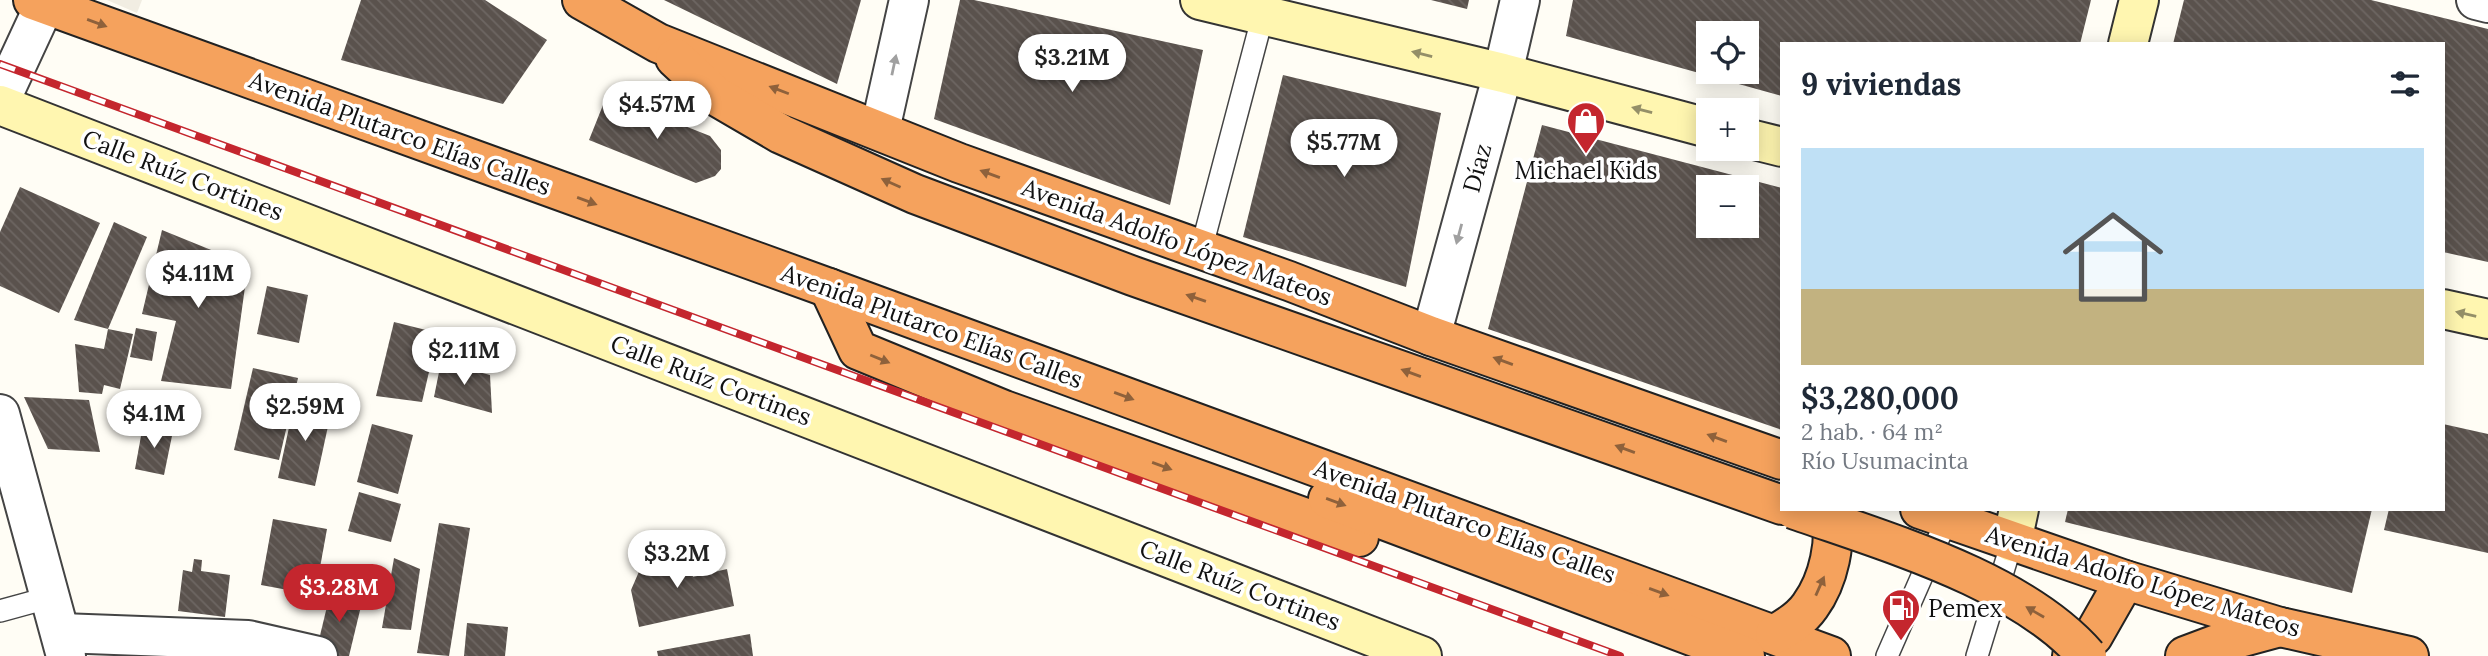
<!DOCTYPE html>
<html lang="es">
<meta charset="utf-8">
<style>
:root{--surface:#fff;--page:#f2f2f3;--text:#1f2937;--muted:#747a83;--line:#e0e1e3;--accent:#c4262e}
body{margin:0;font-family:Lora,serif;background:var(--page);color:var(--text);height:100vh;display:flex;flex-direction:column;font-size:26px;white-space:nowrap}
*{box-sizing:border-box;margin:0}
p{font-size:23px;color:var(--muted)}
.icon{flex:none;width:38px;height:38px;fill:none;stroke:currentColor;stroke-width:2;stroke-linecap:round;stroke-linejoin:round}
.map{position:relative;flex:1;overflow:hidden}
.side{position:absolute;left:1780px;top:42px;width:665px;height:469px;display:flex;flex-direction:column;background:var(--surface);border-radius:0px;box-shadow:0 4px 18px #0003}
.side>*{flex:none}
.tools{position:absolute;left:1696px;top:21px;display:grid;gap:14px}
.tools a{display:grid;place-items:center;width:63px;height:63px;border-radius:0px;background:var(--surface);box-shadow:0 4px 18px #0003;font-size:35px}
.price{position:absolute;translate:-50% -60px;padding:0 16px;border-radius:24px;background:#fff;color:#222;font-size:23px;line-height:46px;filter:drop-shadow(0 2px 4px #0008)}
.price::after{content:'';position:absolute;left:50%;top:42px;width:21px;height:16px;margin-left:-10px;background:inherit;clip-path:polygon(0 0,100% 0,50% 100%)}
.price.on{background:var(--accent);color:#fff}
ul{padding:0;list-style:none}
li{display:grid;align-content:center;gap:14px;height:371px;padding:0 21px}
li+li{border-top:2px solid var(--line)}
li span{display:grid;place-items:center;height:217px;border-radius:0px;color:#555}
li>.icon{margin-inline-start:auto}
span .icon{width:126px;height:126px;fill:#fffc;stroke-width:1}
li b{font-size:30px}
h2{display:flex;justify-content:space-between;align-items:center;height:84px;padding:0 21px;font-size:30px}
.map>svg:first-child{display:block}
.plaza{fill:#f1ede2}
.building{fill:url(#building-back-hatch);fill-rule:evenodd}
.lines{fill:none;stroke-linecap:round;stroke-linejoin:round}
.lane-casing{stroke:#444;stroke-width:24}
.street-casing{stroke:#444;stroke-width:42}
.secondary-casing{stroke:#333;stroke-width:42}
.highway-casing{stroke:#222;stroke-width:42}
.lane{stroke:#fff;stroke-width:21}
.street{stroke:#fff;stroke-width:38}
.secondary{stroke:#fff6b0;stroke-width:38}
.highway{stroke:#f5a25d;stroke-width:38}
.rail-casing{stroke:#c4262e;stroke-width:8}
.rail{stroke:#fff;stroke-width:5;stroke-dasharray:16;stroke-linecap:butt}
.highway-bridge-casing{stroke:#222;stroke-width:42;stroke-linecap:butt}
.highway-bridge{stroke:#f5a25d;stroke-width:38}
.oneway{fill:#8e613b}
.oneway2{fill:#948f68}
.oneway3{fill:#a0a0a0}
.labels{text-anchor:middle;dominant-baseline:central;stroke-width:7;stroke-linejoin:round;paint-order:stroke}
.street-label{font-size:24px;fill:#111;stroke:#fff}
.poi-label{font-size:24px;fill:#111;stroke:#fff}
</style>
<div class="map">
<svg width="2488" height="656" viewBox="0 0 2488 656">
<defs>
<pattern id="building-back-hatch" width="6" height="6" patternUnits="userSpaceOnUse" patternTransform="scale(1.75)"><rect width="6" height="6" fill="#5a524d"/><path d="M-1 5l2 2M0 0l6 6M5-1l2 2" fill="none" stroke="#6d6662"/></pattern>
</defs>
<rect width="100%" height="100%" fill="#fffdf5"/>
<path class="plaza" d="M107 0H142L137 13Z"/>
<g class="building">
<path d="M361 0H485L547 40 503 104 341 60Z"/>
<path d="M664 0H861L837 84Z"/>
<path d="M960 0H974L1203 50 1170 205 934 119Z"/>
<path d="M1431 0H1469L1467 9Z"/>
<path d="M1573 0H2091L2080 44H1782V96L1566 36ZM1708 33H1746V72H1708Z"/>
<path d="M2184 0H2371L2488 29V262L2443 252V44H2173Z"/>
<path d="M1283 75 1441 113 1406 287 1243 237Z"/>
<path d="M607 95 710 136 721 150V169L715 176 696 183 589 140Z"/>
<path d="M1542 125 1782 188V430L1488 329ZM1708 187H1746V226H1708Z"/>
<path d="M20 187 100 223 59 313 0 286V232Z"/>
<path d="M114 222 147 237 108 329 74 320Z"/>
<path d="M162 230 248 265 231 389 161 381 176 321 142 314Z"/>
<path d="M267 286 308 295 299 343 257 334Z"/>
<path d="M394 322 438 333 422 402 376 396Z"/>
<path d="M136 328 157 332 152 361 130 357Z"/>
<path d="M108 329 133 334 120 389 104 385 102 394 79 392 75 344 104 349Z"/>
<path d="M441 362 490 375 492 413 434 397Z"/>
<path d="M253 368 298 378 279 460 234 450Z"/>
<path d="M24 397 89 400 100 452 48 449Z"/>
<path d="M295 400 332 408 315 486 278 478Z"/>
<path d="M372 424 413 435 398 494 357 482Z"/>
<path d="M2443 424 2488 434V553L2384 530 2389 509H2443Z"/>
<path d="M143 425 173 431 164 475 135 469Z"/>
<path d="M359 492 401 504 391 542 348 531Z"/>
<path d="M2068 509H2372L2352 593 2065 522Z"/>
<path d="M273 519 327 529 315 595 261 585Z"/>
<path d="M439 523 470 528 449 656 417 653Z"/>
<path d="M687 551 693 577 727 569 734 606 639 627 631 590 644 560Z"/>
<path d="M394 558 420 569 411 630 382 628Z"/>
<path d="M194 559 202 560 201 571 230 575 225 617 178 611 183 570 192 572Z"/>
<path d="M331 590 363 598 349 656H334L316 652Z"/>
<path d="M467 623 508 627 505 656H464Z"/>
<path d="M750 634 753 656H658L657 651Z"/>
</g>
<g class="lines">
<defs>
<g id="lane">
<path d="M1201 250 1263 15"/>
<path d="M0 611 51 597"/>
<path d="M1887 656 1947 519"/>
<path d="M1977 656 2012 542"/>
</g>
<g id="street">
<path d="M2476 0 2488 3"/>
<path d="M0 101 45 4"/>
<path d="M880 130 909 0"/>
<path d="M1431 336 1503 73 1520 0"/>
<path d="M0 414 66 656"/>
<path d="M61 633 248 640 318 656"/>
</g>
<g id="secondary">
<path d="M1200 0 1503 73 1708 128"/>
<path d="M2128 44 2139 0"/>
<path d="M0 105 1422 656"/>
<path d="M1746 138 1782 147"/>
<path d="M2443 309 2488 319"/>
<path d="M2012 542 2019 509"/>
</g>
<g id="highway">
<path d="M33 0 829 288 1831 656"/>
<path d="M582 0 658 43 959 163 1289 281 1431 336 1782 460"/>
<path d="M675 58 716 96 781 134 915 194 1133 276 1782 505"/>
<path d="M829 288 858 350 1004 410 1359 537"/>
<path d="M1328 499 1745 656"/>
<path d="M1920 509 2125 580 2280 627 2409 656"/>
<path d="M1775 634C1788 627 1801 619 1810 606 1829 580 1837 541 1831 509"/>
<path d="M2072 656 2093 636 2125 580"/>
<path d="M2185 656 2217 644 2280 627"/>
</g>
</defs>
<use href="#lane" class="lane-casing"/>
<use href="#street" class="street-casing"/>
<use href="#secondary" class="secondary-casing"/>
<use href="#highway" class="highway-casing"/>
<use href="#lane" class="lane"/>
<use href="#street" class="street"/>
<use href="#secondary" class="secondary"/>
<use href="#highway" class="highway"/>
<defs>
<path id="rail" d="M0 64 1620 656"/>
</defs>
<use href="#rail" class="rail-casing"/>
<use href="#rail" class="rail"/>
<defs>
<path id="highway-bridge" d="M1793 509C1886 542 2021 580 2087 656"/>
</defs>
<use href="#highway-bridge" class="highway-bridge-casing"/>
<use href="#highway-bridge" class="highway-bridge"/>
</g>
<defs><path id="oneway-solid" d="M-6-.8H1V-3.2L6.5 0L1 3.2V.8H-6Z" transform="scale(1.75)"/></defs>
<g class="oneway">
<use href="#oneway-solid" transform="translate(97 23) rotate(20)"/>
<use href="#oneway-solid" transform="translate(779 90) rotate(-159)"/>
<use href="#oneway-solid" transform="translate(990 174) rotate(-160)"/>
<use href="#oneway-solid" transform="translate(891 183) rotate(-156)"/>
<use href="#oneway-solid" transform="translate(587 201) rotate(20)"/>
<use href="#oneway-solid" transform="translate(1196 298) rotate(-161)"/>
<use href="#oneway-solid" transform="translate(880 359) rotate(22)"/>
<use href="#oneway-solid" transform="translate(1503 361) rotate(-160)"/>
<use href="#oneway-solid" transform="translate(1411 373) rotate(-160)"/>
<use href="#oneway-solid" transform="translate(1124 396) rotate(20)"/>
<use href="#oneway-solid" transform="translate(1717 438) rotate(-160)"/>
<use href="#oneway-solid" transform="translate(1625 449) rotate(-160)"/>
<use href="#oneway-solid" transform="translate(1162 466) rotate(20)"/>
<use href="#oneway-solid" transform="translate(1336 502) rotate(20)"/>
<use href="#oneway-solid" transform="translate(1820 586) rotate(-66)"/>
<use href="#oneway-solid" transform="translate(1659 592) rotate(20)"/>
<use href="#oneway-solid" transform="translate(2035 612) rotate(-150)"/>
</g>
<g class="oneway2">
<use href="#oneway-solid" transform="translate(1422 54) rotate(-166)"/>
<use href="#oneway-solid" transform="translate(1642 110) rotate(-165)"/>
<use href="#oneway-solid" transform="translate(2466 314) rotate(-167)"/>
</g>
<g class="oneway3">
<use href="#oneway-solid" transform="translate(894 65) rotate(-78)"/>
<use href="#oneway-solid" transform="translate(1459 234) rotate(105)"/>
</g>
<defs>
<symbol id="shop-pin" viewBox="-11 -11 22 30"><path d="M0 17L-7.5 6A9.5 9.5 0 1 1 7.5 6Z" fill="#c4262e" stroke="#fff"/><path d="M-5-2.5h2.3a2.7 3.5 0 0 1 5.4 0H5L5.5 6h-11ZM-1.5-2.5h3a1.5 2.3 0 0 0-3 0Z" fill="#fff"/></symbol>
<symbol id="fuel-pin" viewBox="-11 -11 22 30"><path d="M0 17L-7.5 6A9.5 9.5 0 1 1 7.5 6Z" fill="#c4262e" stroke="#fff"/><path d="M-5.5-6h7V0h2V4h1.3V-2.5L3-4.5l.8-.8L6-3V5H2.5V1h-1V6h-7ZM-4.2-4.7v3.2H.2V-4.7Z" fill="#fff"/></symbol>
</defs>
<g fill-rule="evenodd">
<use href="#shop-pin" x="1564" y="99" width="44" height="60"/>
<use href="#fuel-pin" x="1879" y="586" width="44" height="60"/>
</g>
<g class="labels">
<g class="street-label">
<text transform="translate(400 133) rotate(20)">Avenida Plutarco Elías Calles</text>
<text transform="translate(1477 168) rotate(-75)">Díaz</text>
<text transform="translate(183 175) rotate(21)">Calle Ruíz Cortines</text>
<text transform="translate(1177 242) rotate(20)">Avenida Adolfo López Mateos</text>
<text transform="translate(932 326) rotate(20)">Avenida Plutarco Elías Calles</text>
<text transform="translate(711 380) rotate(21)">Calle Ruíz Cortines</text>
<text transform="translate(1465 521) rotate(20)">Avenida Plutarco Elías Calles</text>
<text transform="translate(2143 581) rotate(17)">Avenida Adolfo López Mateos</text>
<text transform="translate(1240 585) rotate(21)">Calle Ruíz Cortines</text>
</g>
<g class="poi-label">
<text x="1586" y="170">Michael Kids</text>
<text x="1928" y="608" text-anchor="start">Pemex</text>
</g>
</g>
</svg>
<div class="tools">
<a><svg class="icon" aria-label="locate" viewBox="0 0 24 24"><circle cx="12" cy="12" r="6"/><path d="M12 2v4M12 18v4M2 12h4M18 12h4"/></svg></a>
<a>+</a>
<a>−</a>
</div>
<b class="price" style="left:1072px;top:94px">$3.21M</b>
<b class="price" style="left:657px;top:141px">$4.57M</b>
<b class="price" style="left:1344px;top:179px">$5.77M</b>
<b class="price" style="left:198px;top:310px">$4.11M</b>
<b class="price" style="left:464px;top:387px">$2.11M</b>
<b class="price" style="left:305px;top:443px">$2.59M</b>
<b class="price" style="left:154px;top:450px">$4.1M</b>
<b class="price" style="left:677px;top:590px">$3.2M</b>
<b class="price on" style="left:339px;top:624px">$3.28M</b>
<section class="side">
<h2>9 viviendas<svg class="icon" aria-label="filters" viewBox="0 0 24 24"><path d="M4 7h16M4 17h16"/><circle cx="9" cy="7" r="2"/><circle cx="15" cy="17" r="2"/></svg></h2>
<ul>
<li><span style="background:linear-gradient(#bfe0f5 65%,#c2b280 0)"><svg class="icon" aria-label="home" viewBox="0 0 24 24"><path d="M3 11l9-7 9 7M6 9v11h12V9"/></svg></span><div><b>$3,280,000</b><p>2 hab. · 64 m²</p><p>Río Usumacinta</p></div></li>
</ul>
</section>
</div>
